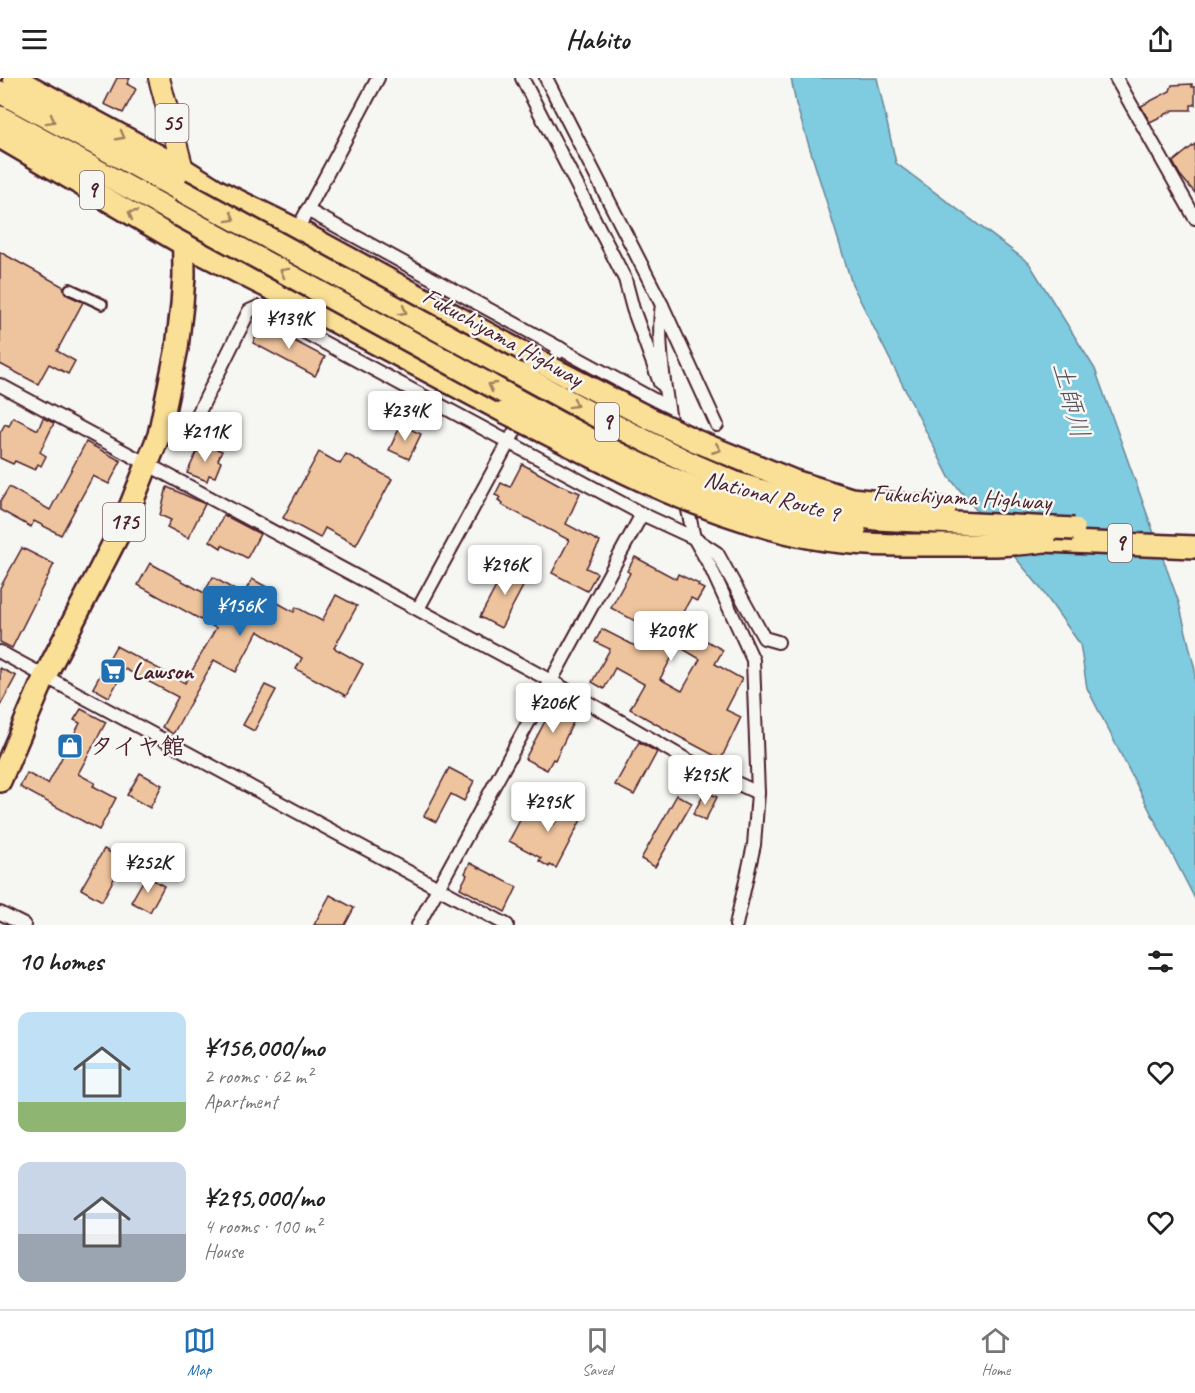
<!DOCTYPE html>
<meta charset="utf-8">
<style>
:root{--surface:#fff;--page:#f6f6f6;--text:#222;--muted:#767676;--line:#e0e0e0;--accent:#1f6fb2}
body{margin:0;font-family:Caveat,"Klee One",sans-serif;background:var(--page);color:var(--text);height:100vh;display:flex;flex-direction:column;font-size:22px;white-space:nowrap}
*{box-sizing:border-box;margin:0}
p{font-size:20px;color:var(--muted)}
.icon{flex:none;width:33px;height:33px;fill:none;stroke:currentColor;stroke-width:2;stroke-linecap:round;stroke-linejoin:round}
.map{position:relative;height:847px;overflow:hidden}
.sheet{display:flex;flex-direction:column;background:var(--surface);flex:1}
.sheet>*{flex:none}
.price{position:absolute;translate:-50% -51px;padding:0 14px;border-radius:6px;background:#fff;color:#222;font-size:20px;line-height:39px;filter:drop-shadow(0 2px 3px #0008)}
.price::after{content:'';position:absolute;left:50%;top:36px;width:18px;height:14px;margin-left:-9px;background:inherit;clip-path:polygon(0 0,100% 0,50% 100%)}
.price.current{background:var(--accent);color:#fff}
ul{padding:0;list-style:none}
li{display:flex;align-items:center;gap:18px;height:150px;padding:0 18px}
li span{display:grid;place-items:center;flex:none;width:168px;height:120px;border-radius:12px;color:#555}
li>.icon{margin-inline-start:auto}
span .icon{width:72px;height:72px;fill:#fffc;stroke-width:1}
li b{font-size:26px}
h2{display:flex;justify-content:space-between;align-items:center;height:72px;padding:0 18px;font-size:26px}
header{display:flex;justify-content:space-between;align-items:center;height:78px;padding:0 18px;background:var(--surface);font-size:27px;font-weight:800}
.tabs{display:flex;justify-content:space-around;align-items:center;height:84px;border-top:2px solid var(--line);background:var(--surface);font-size:16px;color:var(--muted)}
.tabs a{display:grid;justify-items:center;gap:3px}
.tabs .current{color:var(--accent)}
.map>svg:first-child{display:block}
.water{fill:#7fcbdf;stroke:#6a8697;stroke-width:1.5}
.building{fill:#eec49e;stroke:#4a1f2b;stroke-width:1.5;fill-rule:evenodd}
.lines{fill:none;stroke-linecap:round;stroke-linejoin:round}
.pedestrian-casing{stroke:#4a1f2b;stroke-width:14}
.minor-casing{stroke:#4a1f2b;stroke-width:16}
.primary-casing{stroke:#4a1f2b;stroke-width:24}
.trunk-casing{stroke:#4a1f2b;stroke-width:26}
.pedestrian{stroke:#f6f6f2;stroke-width:9}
.minor{stroke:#f6f6f2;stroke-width:12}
.primary{stroke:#fadf96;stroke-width:20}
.trunk{stroke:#fadf96;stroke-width:21}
.trunk-bridge-casing{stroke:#4a1f2b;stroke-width:26;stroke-linecap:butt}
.trunk-bridge{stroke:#fadf96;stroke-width:21}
.oneway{stroke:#a27f60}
.labels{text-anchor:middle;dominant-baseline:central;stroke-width:5;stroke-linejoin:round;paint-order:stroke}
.shield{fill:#f6f6f2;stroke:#7e6067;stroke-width:1.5}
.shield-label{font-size:22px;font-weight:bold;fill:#4a1f2b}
.street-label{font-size:24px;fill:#4a1f2b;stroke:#f6f6f2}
.poi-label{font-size:24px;font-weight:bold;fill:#4a1f2b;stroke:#f6f6f2;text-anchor:start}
.water-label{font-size:26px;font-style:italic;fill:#5a5361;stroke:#f6f6f2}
</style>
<header><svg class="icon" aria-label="menu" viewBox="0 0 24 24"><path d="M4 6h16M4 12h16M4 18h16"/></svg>Habito<svg class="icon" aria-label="share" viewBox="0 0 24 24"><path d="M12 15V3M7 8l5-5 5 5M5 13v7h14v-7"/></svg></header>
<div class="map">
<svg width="1195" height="847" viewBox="0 0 1195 847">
<rect width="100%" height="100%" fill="#f6f6f2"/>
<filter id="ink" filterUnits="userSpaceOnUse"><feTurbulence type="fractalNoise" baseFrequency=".0167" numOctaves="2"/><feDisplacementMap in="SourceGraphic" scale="12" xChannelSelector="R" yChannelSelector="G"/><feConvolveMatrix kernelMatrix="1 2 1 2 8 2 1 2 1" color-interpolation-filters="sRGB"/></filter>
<g filter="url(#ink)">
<path class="water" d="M791 0H877L896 85 1029 185 1095 291 1179 525 1195 592V821L1087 610 1080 566 1038 507 949 399 852 206 796 26Z"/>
<g class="building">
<path d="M117 0H130L127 6 136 11 123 35 104 26Z"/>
<path d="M1192 6V9H1195V27H1191V32H1174L1150 44 1141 28 1170 13 1172 7Z"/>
<path d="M1195 66V115L1180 97 1173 84Z"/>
<path d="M0 174 64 209 67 217 83 224 57 273 75 283 68 296 49 286 38 306 0 286Z"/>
<path d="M262 246 325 279 315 298 253 265Z"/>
<path d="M13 339 38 352 43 340 54 345 40 374 46 378 41 388 38 386 35 392 15 383 13 386 0 380V355L5 346 9 348Z"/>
<path d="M401 347 421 356 409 381 389 372Z"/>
<path d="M86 364 121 383 109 406 93 398 61 457 34 443 31 449 0 432V424L9 409 50 432Z"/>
<path d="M201 365 222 373 218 382 221 384 215 399 209 397 207 403 187 395Z"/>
<path d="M319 374 340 386 346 376 392 401 356 467 325 450 320 460 283 440Z"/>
<path d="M522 386 560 407 580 415 566 446 600 464 586 490 597 495 587 513 552 495 569 462 502 427 503 425 498 422 500 419 495 417 501 405 510 409Z"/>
<path d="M167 409 205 426 188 460 167 449 171 442 160 437Z"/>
<path d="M224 437 260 456 247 480 222 467 221 470 210 463Z"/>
<path d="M22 470 54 486 12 570 0 564V510Z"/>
<path d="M635 479 676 501 678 496 699 506 698 508 704 511 697 523 691 520 679 541 685 545 684 547 688 550 687 552 723 572 715 586 742 601 726 632 741 639 721 681 672 655 630 631 644 606 615 590 604 611 592 604 610 571 595 564 602 551 641 571 652 552 611 530 630 495 627 493ZM678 568 700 581 682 613 660 601Z"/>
<path d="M150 485 204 515 213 499 243 517 252 501 278 515 274 523 294 534 296 529 322 543 336 517 357 528 334 570 363 586 346 618 296 591 302 580 258 553 236 594 214 582 173 656 162 649 178 619 125 591 109 619 93 610 116 568 185 605 216 550 138 507Z"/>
<path d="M508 486 529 497 501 550 480 539Z"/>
<path d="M0 590 16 598 0 628Z"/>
<path d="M265 607 276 612 254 653 243 647Z"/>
<path d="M558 619 580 630 555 682 553 681 547 692 525 681Z"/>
<path d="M81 631 106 644 78 696 95 705 93 708 116 720 99 752 20 709 27 695 48 706 80 645 74 642Z"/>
<path d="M639 664 657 674 634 717 615 707Z"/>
<path d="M449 690 474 703 464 723 451 716 436 744 424 738Z"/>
<path d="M140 695 162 707 150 730 127 717Z"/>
<path d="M706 713 717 719 705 743 693 736Z"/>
<path d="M677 717 692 725 655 789 641 781Z"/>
<path d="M570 718 584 726 580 734 584 736 556 790 550 787 549 789 539 783 541 780 509 763 526 731 554 746Z"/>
<path d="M104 771 124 782 102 823 81 811Z"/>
<path d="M470 785 517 809 505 834 460 810 467 797 465 795Z"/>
<path d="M146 798 164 808 150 834 131 824Z"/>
<path d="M330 817 354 830 345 847H314Z"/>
</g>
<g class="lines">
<defs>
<path id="pedestrian" d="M70 211 102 226"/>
<g id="minor">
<path d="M522 0 625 201 633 231 660 305"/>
<path d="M546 0 662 227 717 347"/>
<path d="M1116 0 1195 140"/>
<path d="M307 132 667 329"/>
<path d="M297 152 378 0"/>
<path d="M662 227C656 262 666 319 672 354"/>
<path d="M0 307 551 603 687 682 758 715"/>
<path d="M159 357C176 355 186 354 196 340L249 233 258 229 642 436 694 460 717 475 764 560 778 564"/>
<path d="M685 418 694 460 710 488 753 582 758 715 754 767 736 847"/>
<path d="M418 531 560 270"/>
<path d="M0 574 507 847"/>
<path d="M0 835 24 847"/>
<path d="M418 847 642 436"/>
</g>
<path id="primary" d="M159 0 183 91"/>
<g id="trunk">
<path d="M14 0 183 91 218 113 297 152 532 280"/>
<path d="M0 14 180 112"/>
<path d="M0 39 179 137"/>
<path d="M0 59 183 166 315 233 505 334"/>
<path d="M1044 463 1195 469"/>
<path d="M0 703 45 598 122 449 159 357 177 270 182 226 184 198 183 91"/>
</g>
</defs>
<use href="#pedestrian" class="pedestrian-casing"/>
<use href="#minor" class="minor-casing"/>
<use href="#primary" class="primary-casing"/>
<use href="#trunk" class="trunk-casing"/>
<use href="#pedestrian" class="pedestrian"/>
<use href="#minor" class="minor"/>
<use href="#primary" class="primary"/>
<use href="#trunk" class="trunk"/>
<defs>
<g id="trunk-bridge">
<path d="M180 112 596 338 694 387 736 405 831 434 876 441 1074 451"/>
<path d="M179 137C276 190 373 243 470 296 590 362 717 437 855 452"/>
<path d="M532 280 651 341 696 363 794 403 851 421 945 431"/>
<path d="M505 334C604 385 703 439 813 460 856 468 901 467 944 467 978 467 1011 468 1044 463"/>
</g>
</defs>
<use href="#trunk-bridge" class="trunk-bridge-casing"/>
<use href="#trunk-bridge" class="trunk-bridge"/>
</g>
<defs><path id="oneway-chevron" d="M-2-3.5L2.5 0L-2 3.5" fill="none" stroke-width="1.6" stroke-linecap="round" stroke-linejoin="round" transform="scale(1.5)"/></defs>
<g class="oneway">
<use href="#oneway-chevron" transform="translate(51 42) rotate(29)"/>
<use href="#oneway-chevron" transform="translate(121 58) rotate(28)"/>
<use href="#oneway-chevron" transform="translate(132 136) rotate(-150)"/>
<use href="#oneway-chevron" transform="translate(231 140) rotate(29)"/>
<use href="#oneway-chevron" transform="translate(284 194) rotate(-151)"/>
<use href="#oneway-chevron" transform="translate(403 233) rotate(29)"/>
<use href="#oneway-chevron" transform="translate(492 308) rotate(-151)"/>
<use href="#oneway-chevron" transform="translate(574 326) rotate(29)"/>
<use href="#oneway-chevron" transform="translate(717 371) rotate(22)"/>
</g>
</g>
<defs>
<symbol id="supermarket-square" viewBox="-11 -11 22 22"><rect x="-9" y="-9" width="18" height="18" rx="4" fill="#1f6fb2" stroke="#f6f6f2"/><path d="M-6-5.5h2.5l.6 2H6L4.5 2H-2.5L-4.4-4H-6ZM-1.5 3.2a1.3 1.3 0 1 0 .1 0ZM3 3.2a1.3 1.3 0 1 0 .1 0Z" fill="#fff"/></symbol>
<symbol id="shop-square" viewBox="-11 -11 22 22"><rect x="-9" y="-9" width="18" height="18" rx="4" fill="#1f6fb2" stroke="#f6f6f2"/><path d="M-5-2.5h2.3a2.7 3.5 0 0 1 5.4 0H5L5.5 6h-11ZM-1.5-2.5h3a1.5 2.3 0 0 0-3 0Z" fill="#fff"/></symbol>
</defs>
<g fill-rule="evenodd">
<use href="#supermarket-square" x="98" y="578" width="30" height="30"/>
<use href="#shop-square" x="55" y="653" width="30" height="30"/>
</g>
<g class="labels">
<g class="shield">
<rect x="155.5" y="26" width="33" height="38" rx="4.5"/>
<rect x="80" y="93" width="24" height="38" rx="4.5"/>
<rect x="595" y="325" width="24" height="38" rx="4.5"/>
<rect x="103" y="425" width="42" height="38" rx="4.5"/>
<rect x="1108" y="446" width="24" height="38" rx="4.5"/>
</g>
<g class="shield-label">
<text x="172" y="45">55</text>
<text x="92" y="112">9</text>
<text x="607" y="344">9</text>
<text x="124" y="444">175</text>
<text x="1120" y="465">9</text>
</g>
<g class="street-label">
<text transform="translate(503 259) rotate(29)">Fukuchiyama Highway</text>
<text transform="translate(772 418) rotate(15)">National Route 9</text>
<text transform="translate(962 419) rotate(3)">Fukuchiyama Highway</text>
</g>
<g class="poi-label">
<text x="132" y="593">Lawson</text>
<text x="90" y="668">タイヤ館</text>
</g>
<g class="water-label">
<text transform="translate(1071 322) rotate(75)">土師川</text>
</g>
</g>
</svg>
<b class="price" style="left:289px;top:272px">¥139K</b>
<b class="price" style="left:405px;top:364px">¥234K</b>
<b class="price" style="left:205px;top:385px">¥211K</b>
<b class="price" style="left:505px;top:518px">¥296K</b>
<b class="price current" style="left:240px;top:559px">¥156K</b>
<b class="price" style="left:671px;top:584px">¥209K</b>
<b class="price" style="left:553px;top:656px">¥206K</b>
<b class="price" style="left:705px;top:728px">¥295K</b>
<b class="price" style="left:548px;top:755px">¥295K</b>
<b class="price" style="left:148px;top:816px">¥252K</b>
</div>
<section class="sheet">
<h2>10 homes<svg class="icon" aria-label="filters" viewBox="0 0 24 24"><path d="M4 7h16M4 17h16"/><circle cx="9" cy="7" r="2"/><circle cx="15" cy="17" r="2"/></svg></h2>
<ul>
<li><span style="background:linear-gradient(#bfe0f5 75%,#8fb573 0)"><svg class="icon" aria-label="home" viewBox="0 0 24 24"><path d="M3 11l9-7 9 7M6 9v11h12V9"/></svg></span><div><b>¥156,000/mo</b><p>2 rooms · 62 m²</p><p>Apartment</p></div><svg class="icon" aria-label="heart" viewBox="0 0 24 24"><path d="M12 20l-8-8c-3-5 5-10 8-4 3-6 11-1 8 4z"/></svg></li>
<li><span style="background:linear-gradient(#c9d6e8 60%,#9aa5b1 0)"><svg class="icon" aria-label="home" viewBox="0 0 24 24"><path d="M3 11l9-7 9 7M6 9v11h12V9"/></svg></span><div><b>¥295,000/mo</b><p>4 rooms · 100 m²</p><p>House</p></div><svg class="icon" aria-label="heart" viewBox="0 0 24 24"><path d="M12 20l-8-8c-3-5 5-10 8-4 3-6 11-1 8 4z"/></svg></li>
</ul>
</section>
<nav class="tabs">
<a class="current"><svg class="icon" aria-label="map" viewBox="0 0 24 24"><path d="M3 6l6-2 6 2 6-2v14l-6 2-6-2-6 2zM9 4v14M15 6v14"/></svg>Map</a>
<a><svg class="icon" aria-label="saved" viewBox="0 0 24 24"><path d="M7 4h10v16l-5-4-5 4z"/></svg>Saved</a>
<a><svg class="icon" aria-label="home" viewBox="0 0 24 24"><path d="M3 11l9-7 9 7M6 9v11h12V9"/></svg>Home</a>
</nav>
